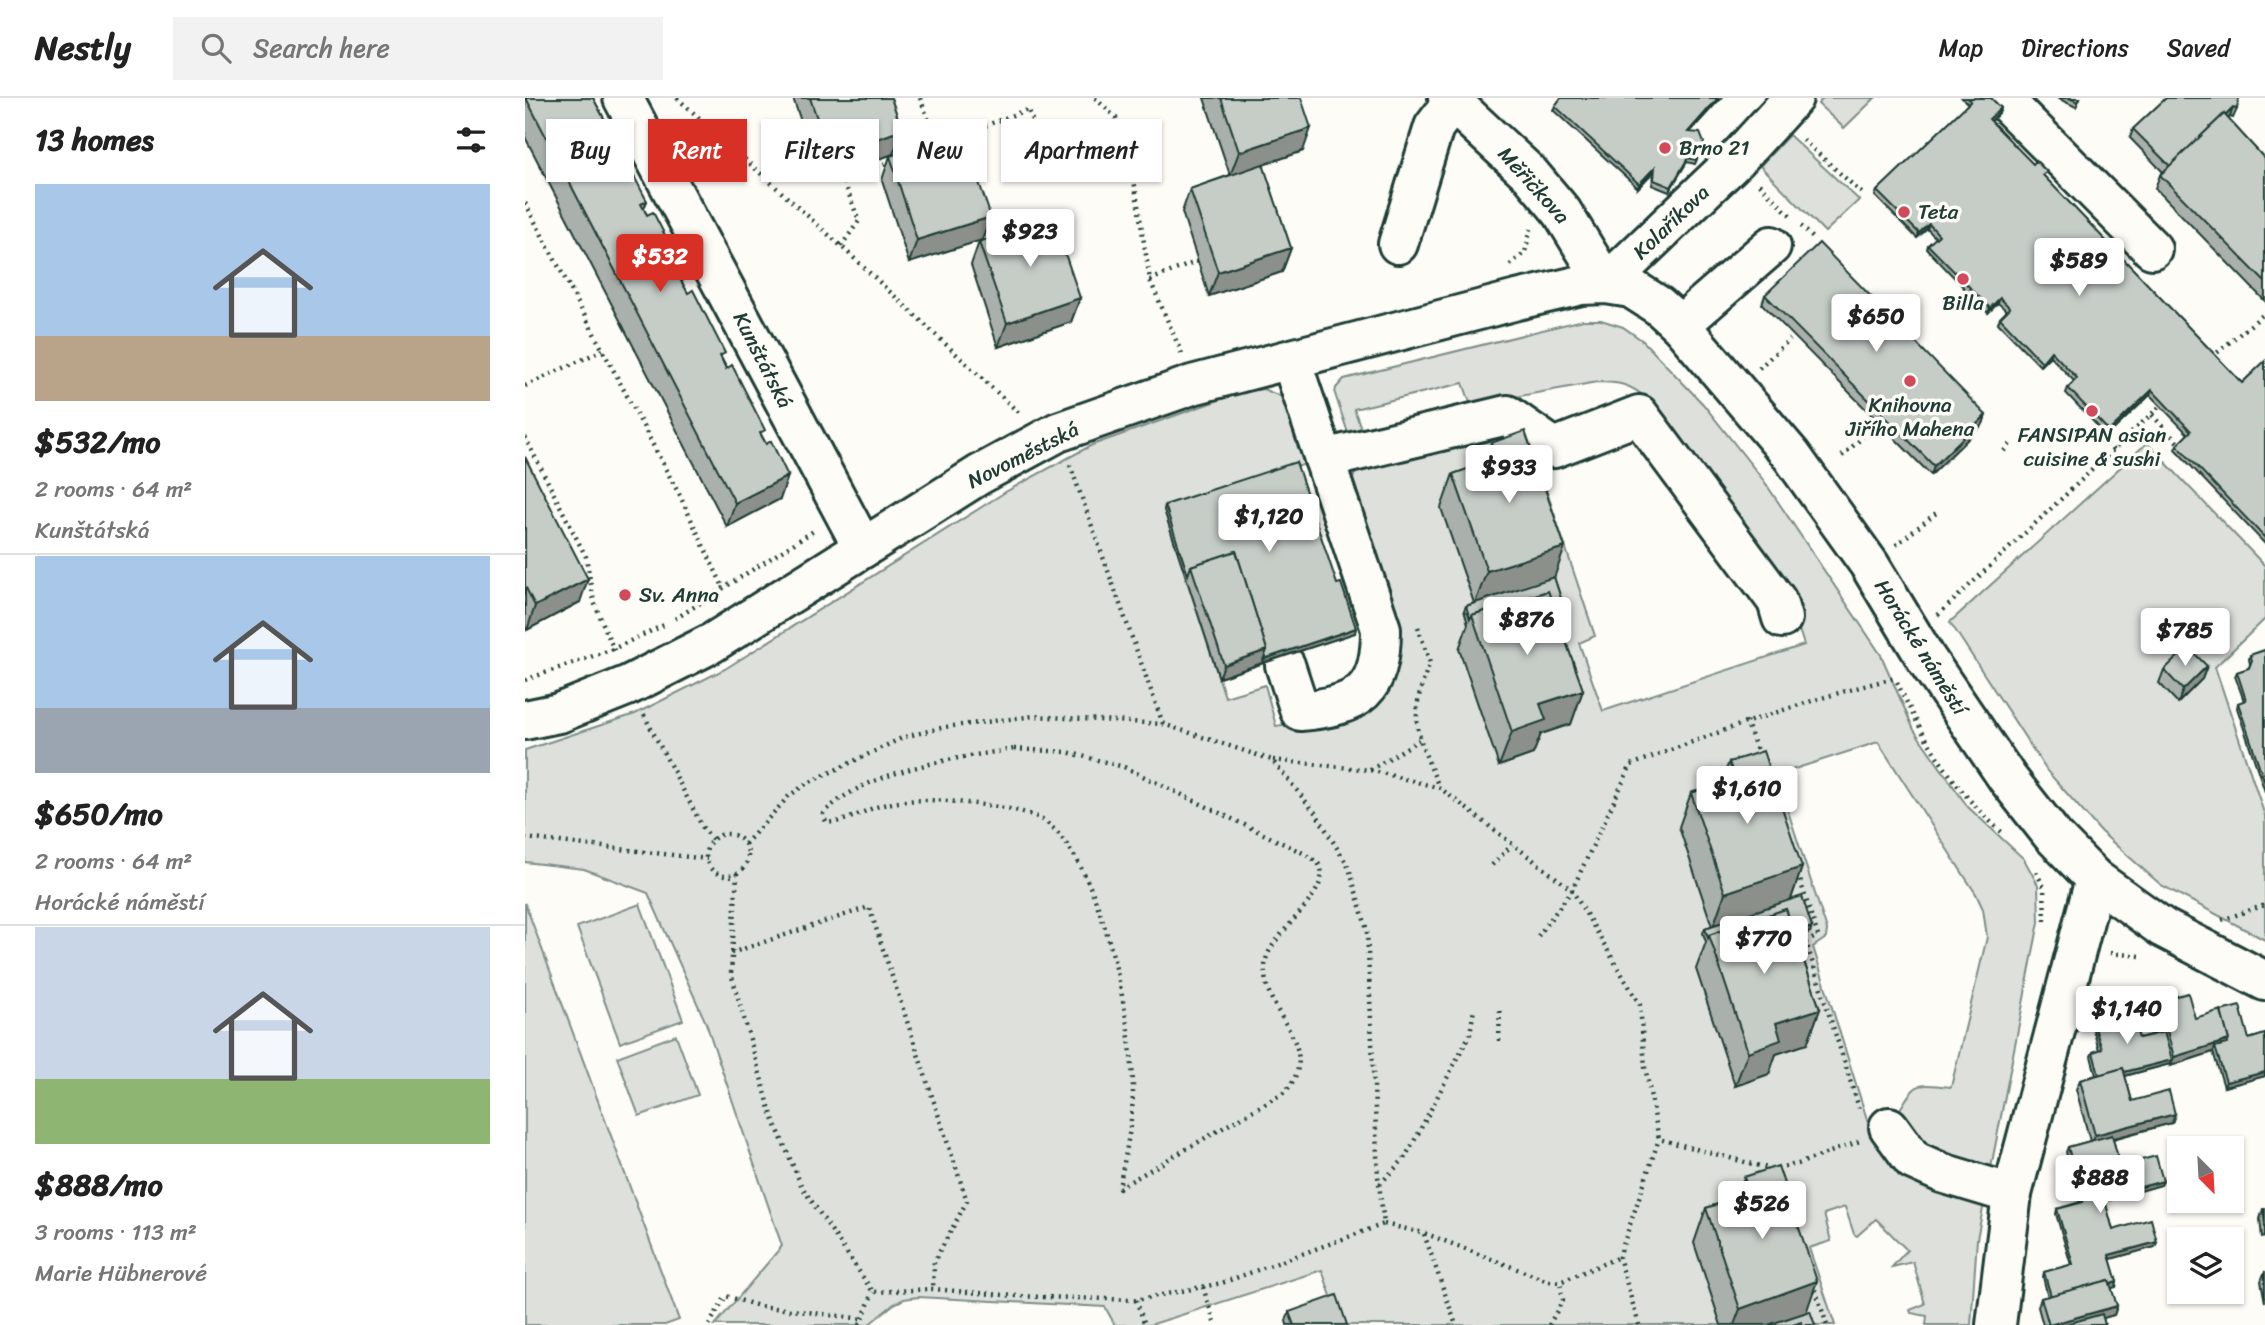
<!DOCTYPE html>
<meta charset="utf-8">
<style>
:root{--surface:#fff;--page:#f2f2f2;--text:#222;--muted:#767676;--line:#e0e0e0;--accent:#d93025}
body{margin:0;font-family:Sriracha,sans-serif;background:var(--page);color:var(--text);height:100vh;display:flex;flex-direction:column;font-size:26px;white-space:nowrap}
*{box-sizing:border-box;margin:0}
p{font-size:23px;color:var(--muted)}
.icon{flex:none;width:38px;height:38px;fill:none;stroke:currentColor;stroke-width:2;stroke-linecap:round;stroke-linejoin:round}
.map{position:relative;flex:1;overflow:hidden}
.details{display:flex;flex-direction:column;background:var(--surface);width:525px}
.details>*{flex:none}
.guide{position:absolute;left:21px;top:21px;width:665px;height:63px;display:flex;gap:14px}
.needle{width:46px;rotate:156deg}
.controls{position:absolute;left:1642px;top:1038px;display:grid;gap:14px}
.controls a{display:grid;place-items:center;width:77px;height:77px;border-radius:0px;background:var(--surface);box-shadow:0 2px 5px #0004;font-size:35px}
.price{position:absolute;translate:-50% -60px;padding:0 16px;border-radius:7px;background:#fff;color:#222;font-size:23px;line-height:46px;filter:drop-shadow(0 2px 4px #0008)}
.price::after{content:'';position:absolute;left:50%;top:42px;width:21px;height:16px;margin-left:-10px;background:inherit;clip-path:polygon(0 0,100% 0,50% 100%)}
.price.current{background:var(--accent);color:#fff}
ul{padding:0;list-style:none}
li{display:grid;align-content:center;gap:14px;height:371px;padding:0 35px}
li+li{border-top:2px solid var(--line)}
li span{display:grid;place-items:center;height:217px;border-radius:0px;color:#555}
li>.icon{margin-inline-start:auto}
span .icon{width:126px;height:126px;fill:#fffc;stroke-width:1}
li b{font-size:30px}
h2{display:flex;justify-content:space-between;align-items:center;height:84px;padding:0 35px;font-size:30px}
.tag{padding:0 24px;border-radius:0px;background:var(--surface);box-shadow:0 2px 5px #0004;font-size:24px;line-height:63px}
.tag.current{background:var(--accent);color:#fff}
header{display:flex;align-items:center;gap:42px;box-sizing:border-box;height:98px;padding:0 35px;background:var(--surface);border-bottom:2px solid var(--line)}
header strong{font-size:33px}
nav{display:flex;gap:38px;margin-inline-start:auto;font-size:24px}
.search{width:490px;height:63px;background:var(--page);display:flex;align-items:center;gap:18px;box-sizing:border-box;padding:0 24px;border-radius:0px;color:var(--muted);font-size:26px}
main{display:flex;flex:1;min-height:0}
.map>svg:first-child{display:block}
.green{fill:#dde0db;stroke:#7e8e88;stroke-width:2;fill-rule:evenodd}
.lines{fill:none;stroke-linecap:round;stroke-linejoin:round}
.minor-casing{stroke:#1f3d34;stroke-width:44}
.path{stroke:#1f3d34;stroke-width:4.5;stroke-dasharray:2 5;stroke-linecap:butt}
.minor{stroke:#fdfcf7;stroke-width:38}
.wall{fill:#aab0ab;stroke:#1f3d34;stroke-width:2}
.shaded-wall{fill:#8b908b;stroke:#1f3d34;stroke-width:2}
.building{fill:#c6cdc7;stroke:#1f3d34;stroke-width:2}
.poi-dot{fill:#d1495b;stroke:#fdfcf7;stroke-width:2.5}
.labels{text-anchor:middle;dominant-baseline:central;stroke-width:7;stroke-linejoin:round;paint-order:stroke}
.poi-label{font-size:21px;fill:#1f3d34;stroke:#fdfcf7;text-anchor:start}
.street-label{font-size:21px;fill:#1f3d34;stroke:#fdfcf7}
</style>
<header>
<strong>Nestly</strong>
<div class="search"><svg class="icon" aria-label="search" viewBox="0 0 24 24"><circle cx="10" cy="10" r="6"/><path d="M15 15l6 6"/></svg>Search here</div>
<nav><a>Map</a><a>Directions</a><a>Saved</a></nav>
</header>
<main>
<section class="details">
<h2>13 homes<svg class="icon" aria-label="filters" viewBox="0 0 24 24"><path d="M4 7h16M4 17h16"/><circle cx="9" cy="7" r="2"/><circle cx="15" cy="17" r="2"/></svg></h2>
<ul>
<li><span style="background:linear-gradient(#a9c7e8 70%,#b9a48a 0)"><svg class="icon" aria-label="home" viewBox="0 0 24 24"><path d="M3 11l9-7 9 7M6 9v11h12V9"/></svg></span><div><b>$532/mo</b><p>2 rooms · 64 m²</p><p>Kunštátská</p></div></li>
<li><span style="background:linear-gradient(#a9c7e8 70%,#9aa5b1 0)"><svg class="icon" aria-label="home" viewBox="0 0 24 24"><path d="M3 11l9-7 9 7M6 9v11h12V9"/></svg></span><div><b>$650/mo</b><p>2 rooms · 64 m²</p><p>Horácké náměstí</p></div></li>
<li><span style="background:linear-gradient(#c9d6e8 70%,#8fb573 0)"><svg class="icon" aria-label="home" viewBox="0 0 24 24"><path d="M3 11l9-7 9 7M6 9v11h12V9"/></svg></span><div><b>$888/mo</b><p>3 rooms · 113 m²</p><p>Marie Hübnerové</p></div></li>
</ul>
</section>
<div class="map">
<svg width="1740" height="1227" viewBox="0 0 1740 1227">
<rect width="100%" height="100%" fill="#fdfcf7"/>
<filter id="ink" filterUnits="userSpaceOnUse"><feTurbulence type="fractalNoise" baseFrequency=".0143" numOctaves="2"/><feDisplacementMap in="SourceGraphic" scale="14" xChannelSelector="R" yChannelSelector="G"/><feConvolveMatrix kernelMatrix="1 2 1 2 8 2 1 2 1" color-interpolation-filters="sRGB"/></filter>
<g filter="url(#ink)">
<g class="green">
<path d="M1298 0H1350L1319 30 1293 6Z"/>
<path d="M1264 37 1334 102 1300 134 1235 68Z"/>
<path d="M1058 222H1076L1098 229 1118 243 1178 306 1239 383 1356 557 1389 632 1443 709 1499 761 1513 787 1514 824 1452 1141 1446 1227H1401L1402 1218 1386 1215 1385 1212 1400 1206 1388 1164 1367 1169 1382 1152 1351 1121 1332 1138 1329 1136 1320 1109 1299 1116 1306 1143 1284 1150 1310 1227H816L797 1172 625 1227H590L580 1209 393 1199 379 1201 369 1206 343 1227H190L257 1148 181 925 123 795 59 771 0 764V652L110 616 200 571 482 393 567 347 714 295 738 291 760 300 787 364 639 412 700 599 740 587 751 628 791 622 868 541 877 537 828 397 826 384 834 368 810 296 811 290 819 281ZM1072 284C1093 284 1105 286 1121 300L1263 498 1279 547 1078 613 1054 545 1070 538 1007 349 994 336 847 360 829 311 938 285 946 307ZM1353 644 1451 796 1458 811 1462 839 1426 989C1392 986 1392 982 1374 1013L1377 1025 1346 1034 1288 849 1301 840 1302 832 1251 677Z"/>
<path d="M1622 345 1740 468V521L1690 569 1740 718V842L1636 787 1576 734 1522 673 1425 524Z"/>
<path d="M0 805 154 1222 140 1227H0Z"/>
<path d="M115 806 158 922 95 945 52 829Z"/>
<path d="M151 937 173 997 114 1018 92 959Z"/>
</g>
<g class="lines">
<defs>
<g id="minor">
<path d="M98 0 338 450"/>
<path d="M923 0 1005 76 1037 114 1081 186"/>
<path d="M1477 0 1627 151"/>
<path d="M873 146 909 29 928 4"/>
<path d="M1081 186 1213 60 1268 0"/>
<path d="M1155 227 1246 148"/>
<path d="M799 361 982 317 1029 350 1114 317 1252 503 1257 520"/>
<path d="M760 567 775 613C835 608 856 593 856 531L766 262"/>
<path d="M0 622 34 615 104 587 187 545 454 377 533 334 667 287 992 202 1056 187 1081 186 1106 190 1134 208 1155 227 1266 357 1344 466 1402 562 1483 681 1528 738 1570 781 1638 830 1740 883"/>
<path d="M1364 1029 1388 1062 1417 1075 1487 1096"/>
<path d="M1471 1227 1487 1096 1570 781"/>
</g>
</defs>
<use href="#minor" class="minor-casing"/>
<g class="path">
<path d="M152 0 316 148 494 315"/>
<path d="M395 0 413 46"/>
<path d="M570 0 591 20 608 76 625 182 657 256"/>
<path d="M434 38 503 11 528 78 603 59"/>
<path d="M1278 42 1339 97"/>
<path d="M1234 86 1265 117"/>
<path d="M0 105 155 398 199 491"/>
<path d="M1276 128 1290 142"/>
<path d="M316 148 334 123 318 81 367 63"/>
<path d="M985 167 1000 154 1006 131"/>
<path d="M625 182 673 163"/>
<path d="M1687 259 1740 215"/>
<path d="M1234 270 1265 241"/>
<path d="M0 288 78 252"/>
<path d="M1627 317 1655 347"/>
<path d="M1572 336 1589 353"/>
<path d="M0 339 61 459 69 504 90 555"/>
<path d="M1479 353 1487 344"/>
<path d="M1317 358 1338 339"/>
<path d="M545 367 638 626"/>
<path d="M1371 447 1411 415"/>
<path d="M1413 517 1636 307"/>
<path d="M150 521 290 432"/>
<path d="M893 529 905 565C882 620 892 637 914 689"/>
<path d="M0 582 88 551 139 527"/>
<path d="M1372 584C1399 642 1430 694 1479 736"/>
<path d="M119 617 178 730 188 742"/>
<path d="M1221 623 1234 658"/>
<path d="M489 651 542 654 599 669 778 755C784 759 792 763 795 768 807 795 747 834 741 862 730 914 803 945 760 994L594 1090C600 1059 607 1028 608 995 609 930 576 753 514 720 497 711 460 707 441 705 410 701 381 700 351 709 334 715 318 726 301 724L298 716C339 672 431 660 489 651Z"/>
<path d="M748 662 845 672 915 690 1047 792 1115 907 1120 969 1134 1041 1246 1071 1273 1066 1335 1043"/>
<path d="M845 672 894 642"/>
<circle cx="202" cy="757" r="21"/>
<path d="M0 740 182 761"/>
<path d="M967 767 987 747"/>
<path d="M1511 774 1519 789 1520 826"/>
<path d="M212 775 206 875 247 1018 277 1089 348 1194 408 1191 490 1198 611 1202 697 1185 859 1126 853 1078 842 832 824 770 792 717 747 662 638 626 509 618 420 629 379 639 281 686 264 698 220 746"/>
<path d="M1273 776 1293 838 1281 844 1334 1010"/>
<path d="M1697 822 1740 807"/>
<path d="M1013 838 1047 792 1106 667C1193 634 1279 602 1370 580"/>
<path d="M206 855 344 809 442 1103 409 1164 408 1191"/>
<path d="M1585 855 1615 858"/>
<path d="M974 943 975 908"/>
<path d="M855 1086 879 1061 893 1036 945 936 949 911"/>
<path d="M859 1126 899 1135 1023 1183 1035 1184 1094 1159"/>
<path d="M899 1136 931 1227"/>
<path d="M1288 1185 1302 1227"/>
<path d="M678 1189 690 1227"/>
<path d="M611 1202 620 1227"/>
<path d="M184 1227 201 1198 234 1208 338 1221"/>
<path d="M335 1227 348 1194"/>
<path d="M1024 1227 1038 1202 1035 1184"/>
<path d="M1114 1227 1094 1159 1134 1041"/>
</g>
<use href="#minor" class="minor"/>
</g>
<g class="wall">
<path d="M0 0H68L82 26 79 34 83 41 122 103 119 111 241 346 263 378 255 401 202 429 0 39Z"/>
<path d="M268 0H366L377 32 368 56 296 82Z"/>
<path d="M679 0H776L778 53 738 67 766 150 757 174 684 198 657 114 665 91 705 77Z"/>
<path d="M1036 0H1196L1165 34 1177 50 1170 66 1162 64 1144 94 1127 87 1129 73 1113 90 1028 12 1030 8Z"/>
<path d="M1437 0H1466L1476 10 1474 15 1466 23 1717 285 1740 263V446L1650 351 1652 347 1663 336 1625 297 1582 338 1541 295 1543 290 1549 283 1525 258 1515 268 1473 225 1475 220 1482 213 1473 205 1463 215 1402 151 1403 147 1411 140 1402 131 1392 140 1350 98 1352 93 1443 6Z"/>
<path d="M1532 0H1555L1551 9Z"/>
<path d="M1641 0 1712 11 1708 20 1705 19 1703 21 1740 61V203L1630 90 1635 77 1638 74 1605 40 1608 31Z"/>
<path d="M365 58 466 119 457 142 384 165 357 82Z"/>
<path d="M454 144 555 200 546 224 473 249 446 167Z"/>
<path d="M1240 197 1461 317 1458 326 1406 377 1237 206Z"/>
<path d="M966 345 1029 479 1040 513 1039 517 1032 519 1058 592 1046 626 1016 636 1008 656 974 668 934 551 943 526 939 512 941 508 949 505 916 410 928 376 958 366Z"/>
<path d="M0 359 55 504 2 532 0 529Z"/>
<path d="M640 407 812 486 830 535 694 580 639 412Z"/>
<path d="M1740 552V694L1712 610 1713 605 1719 603 1710 578 1712 574 1724 570 1725 566 1724 561 1725 557Z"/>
<path d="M1682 568 1677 581 1653 605 1634 585 1639 572Z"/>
<path d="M1204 664 1277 769 1266 801 1285 834 1271 839 1295 911 1282 946 1251 956 1244 976 1210 988 1171 871 1181 844 1178 835 1180 830 1187 828 1154 729 1166 695 1196 685Z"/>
<path d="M1634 903 1670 920 1724 941 1740 936V978L1699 989 1688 954 1645 968V966L1600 978 1607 1003 1650 1016 1647 1025 1588 1041 1595 1068 1638 1083 1636 1087 1580 1103 1588 1132 1632 1144 1630 1149 1585 1161 1592 1184 1591 1189 1586 1190 1592 1208 1589 1217 1578 1220 1580 1227H1518L1513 1209 1516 1200 1523 1199 1518 1179 1519 1174 1546 1167 1531 1116 1532 1111 1555 1104 1541 1054 1543 1049 1565 1043 1551 991 1555 982 1571 977 1566 958 1568 954 1574 952 1567 928 1568 924 1614 940 1637 934 1631 912Z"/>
<path d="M1219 1079 1281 1214 1290 1227H1196L1169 1145 1181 1110 1211 1100Z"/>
<path d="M1738 1111H1740V1139L1737 1140 1735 1121Z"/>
<path d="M1740 1173V1204L1736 1183Z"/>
<path d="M764 1214 822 1227H762L761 1223Z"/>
</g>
<g class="shaded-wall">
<path d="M1193 0H1195L1161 38 1163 34Z"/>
<path d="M1476 10 1474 15 1463 26 1464 21Z"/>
<path d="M1708 10 1705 19 1643 79Z"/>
<path d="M786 30 778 53 705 78 714 54Z"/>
<path d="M377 32 368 56 296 82 305 58Z"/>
<path d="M1130 69 1129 73 1113 90 1114 86Z"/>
<path d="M466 119 457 142 384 165 392 142Z"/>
<path d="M1404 126 1402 131 1392 140 1394 135Z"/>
<path d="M766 150 757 174 684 198 693 174Z"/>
<path d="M555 200 546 224 473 249 482 225Z"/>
<path d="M1475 200 1473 205 1463 215 1465 210Z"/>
<path d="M1526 253 1525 258 1515 268 1517 264Z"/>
<path d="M1627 292 1625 297 1582 338 1584 333Z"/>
<path d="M1461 317 1458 326 1406 377 1409 368Z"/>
<path d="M263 378 255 401 202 429 210 405Z"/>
<path d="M1040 449 1028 483 949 508 962 473Z"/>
<path d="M63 481 55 504 2 532 10 508Z"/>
<path d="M1040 513 1039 517 956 543Z"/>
<path d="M831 530 830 535 737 565 739 561Z"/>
<path d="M742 552 737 565 694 580 699 567Z"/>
<path d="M1682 568 1677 581 1653 605 1658 592Z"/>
<path d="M1058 592 1046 626 1016 636 1008 656 974 668 987 634 1015 606Z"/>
<path d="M1277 769 1265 804 1188 829 1200 795Z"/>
<path d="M1287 829 1285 834 1193 864 1192 861Z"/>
<path d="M1295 911 1282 946 1251 956 1244 976 1210 988 1223 954 1251 925Z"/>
<path d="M1704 942 1701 951 1690 949 1688 954 1645 968 1649 959Z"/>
<path d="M1647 962 1645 966 1573 985 1575 980Z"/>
<path d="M1740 974V978L1699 989 1701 984Z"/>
<path d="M1650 1016 1647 1025 1566 1046 1570 1037Z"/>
<path d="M1638 1083 1636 1087 1577 1104 1579 1099Z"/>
<path d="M1632 1144 1630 1149 1582 1162 1584 1157Z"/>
<path d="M1292 1183 1280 1218 1253 1227H1209L1215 1211Z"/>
<path d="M1592 1184 1591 1189 1525 1206Z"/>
<path d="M1592 1208 1589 1217 1554 1227H1524Z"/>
</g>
<g class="building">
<path d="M1 0H68L82 26 77 29 83 41 88 38 122 103 116 106 122 117 128 114 162 180 156 183 163 195 168 192 200 255 195 258 201 271 207 267 240 332 235 335 241 346 246 343 263 378 210 405Z"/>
<path d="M285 0H366L377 32 305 58Z"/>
<path d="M696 0H776L786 30 714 54Z"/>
<path d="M1036 0H1193L1163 34 1175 35 1179 45 1171 62 1163 60 1146 89 1129 82 1130 69 1114 86 1030 8Z"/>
<path d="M1443 0H1466L1476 10 1464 21 1508 66 1511 63 1522 74 1518 77 1717 285 1740 263V440L1652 347 1666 333 1627 292 1584 333 1543 290 1552 280 1526 253 1517 264 1475 220 1485 210 1475 200 1465 210 1403 147 1414 137 1404 126 1394 135 1352 93 1446 3Z"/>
<path d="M1544 0H1555L1553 4Z"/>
<path d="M1641 0H1714L1712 11 1708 10 1700 18 1699 16 1645 68 1608 31Z"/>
<path d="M1699 16 1740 61V184L1635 77Z"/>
<path d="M437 35 466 119 392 142 365 58Z"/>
<path d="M738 66 766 150 693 174 665 91Z"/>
<path d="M527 117 555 200 482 225 454 144Z"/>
<path d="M1294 145 1461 317 1409 368 1240 197Z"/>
<path d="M1000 333 1040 449 962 473 928 376 971 361 966 345Z"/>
<path d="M0 359 63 481 10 508 0 488Z"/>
<path d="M771 364 812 486 816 485 831 530 739 561 742 552 711 453 666 468 663 477 640 407Z"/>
<path d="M711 453 742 552 699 567 666 468Z"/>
<path d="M1029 479 1040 513 1031 516 1023 493 947 517 945 521 941 508Z"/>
<path d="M1023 493 1058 592 1015 606 1021 622 987 634 947 517Z"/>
<path d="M1663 549 1682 568 1658 592 1639 572Z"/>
<path d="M1740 552V685L1713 605 1721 602 1712 574 1724 570 1727 562 1725 557Z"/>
<path d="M1238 653 1277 769 1200 795 1166 695 1210 681 1204 664Z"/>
<path d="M1277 798 1287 829 1269 835 1261 811 1184 837 1183 840 1180 830Z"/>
<path d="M1261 811 1295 911 1251 925 1256 942 1223 954 1184 837Z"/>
<path d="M1663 895 1670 920 1696 912 1704 942 1649 959 1634 903Z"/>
<path d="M1715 908 1724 941 1740 936V974L1701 984 1690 949 1702 946 1704 942 1696 913Z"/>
<path d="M1606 913 1614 940 1639 934 1647 962 1599 974 1598 970 1574 977 1568 954 1577 951 1568 924Z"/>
<path d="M1598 970 1607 1003 1644 993 1650 1016 1570 1037 1555 982Z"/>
<path d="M1587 1037 1595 1068 1631 1058 1638 1083 1579 1099 1588 1132 1626 1121 1632 1144 1584 1157 1592 1184 1585 1186 1584 1182 1526 1198 1519 1174 1548 1166 1532 1111 1558 1104 1543 1049Z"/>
<path d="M1253 1068 1292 1183 1215 1211 1181 1110 1224 1096 1219 1079Z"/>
<path d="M1738 1111H1740V1126Z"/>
<path d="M1584 1182 1592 1208 1524 1227 1516 1200Z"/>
<path d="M812 1197 822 1227H769L764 1214Z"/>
<path d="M1285 1213 1290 1227H1277L1276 1224 1268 1227H1243Z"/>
<path d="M1577 1216 1580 1227H1538Z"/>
</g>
</g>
<g class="poi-dot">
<circle cx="1140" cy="50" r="7"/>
<circle cx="1379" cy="114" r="7"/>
<circle cx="1438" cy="181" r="7"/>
<circle cx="1385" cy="283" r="7"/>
<circle cx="1567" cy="313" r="7"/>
<circle cx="100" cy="497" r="7"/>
</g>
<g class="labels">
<g class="poi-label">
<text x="1154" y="50">Brno 21</text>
<text x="1393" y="114">Teta</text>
<text x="1438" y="205" text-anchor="middle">Billa</text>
<text x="1385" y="307" text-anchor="middle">Knihovna<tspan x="1385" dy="24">Jiřího Mahena</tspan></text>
<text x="1567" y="337" text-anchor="middle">FANSIPAN asian<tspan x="1567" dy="24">cuisine &amp; sushi</tspan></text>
<text x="114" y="497">Sv. Anna</text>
</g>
<g class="street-label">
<text transform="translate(1009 87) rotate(48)">Měřičkova</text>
<text transform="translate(1146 124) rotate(-44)">Kolaříkova</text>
<text transform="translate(238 262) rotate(63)">Kunštátská</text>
<text transform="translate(498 357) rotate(-27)">Novoměstská</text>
<text transform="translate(1396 549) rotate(58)">Horácké náměstí</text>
</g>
</g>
</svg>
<div class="controls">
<a><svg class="needle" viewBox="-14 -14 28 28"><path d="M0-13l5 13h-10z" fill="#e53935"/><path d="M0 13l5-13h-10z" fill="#767676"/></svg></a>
<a><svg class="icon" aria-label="layers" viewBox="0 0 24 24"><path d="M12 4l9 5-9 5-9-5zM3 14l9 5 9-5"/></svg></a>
</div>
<b class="price" style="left:505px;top:171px">$923</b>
<b class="price current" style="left:135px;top:196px">$532</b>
<b class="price" style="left:1554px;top:200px">$589</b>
<b class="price" style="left:1351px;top:256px">$650</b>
<b class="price" style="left:984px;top:407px">$933</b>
<b class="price" style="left:744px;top:456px">$1,120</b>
<b class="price" style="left:1002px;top:559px">$876</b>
<b class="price" style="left:1660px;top:570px">$785</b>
<b class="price" style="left:1222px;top:728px">$1,610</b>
<b class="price" style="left:1239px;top:878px">$770</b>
<b class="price" style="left:1602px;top:948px">$1,140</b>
<b class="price" style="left:1575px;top:1117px">$888</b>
<b class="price" style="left:1237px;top:1143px">$526</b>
<div class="guide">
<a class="tag">Buy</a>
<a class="tag current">Rent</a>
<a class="tag">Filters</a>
<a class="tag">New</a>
<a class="tag">Apartment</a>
</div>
</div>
</main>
